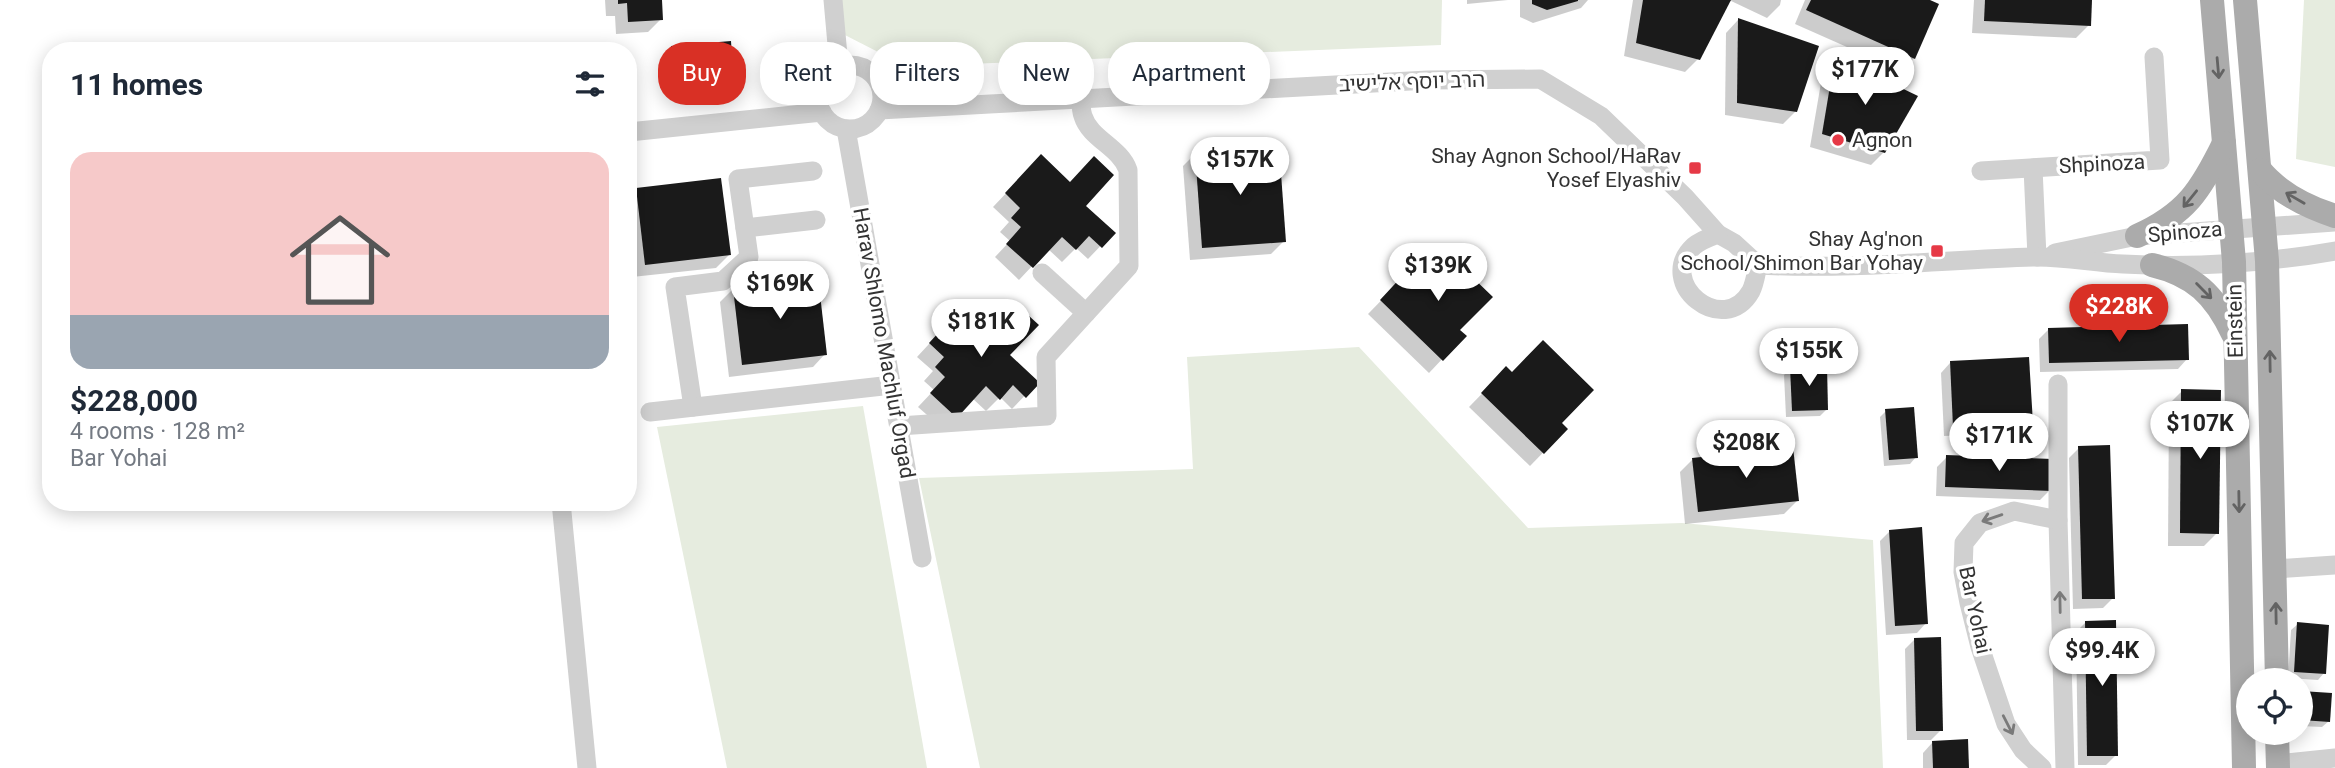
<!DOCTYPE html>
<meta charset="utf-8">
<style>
:root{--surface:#fff;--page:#f6f6f7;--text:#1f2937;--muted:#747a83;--line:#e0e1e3;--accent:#d93025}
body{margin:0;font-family:Roboto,"Noto Sans Hebrew",sans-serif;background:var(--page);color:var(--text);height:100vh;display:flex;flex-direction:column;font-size:26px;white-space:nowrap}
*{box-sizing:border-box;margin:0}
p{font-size:23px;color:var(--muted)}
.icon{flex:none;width:38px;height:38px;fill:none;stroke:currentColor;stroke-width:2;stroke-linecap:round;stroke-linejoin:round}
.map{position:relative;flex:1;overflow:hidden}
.side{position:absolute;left:42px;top:42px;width:595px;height:469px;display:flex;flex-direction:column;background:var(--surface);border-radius:28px;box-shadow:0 4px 18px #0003}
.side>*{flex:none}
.banner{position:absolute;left:658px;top:42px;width:665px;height:63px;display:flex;gap:14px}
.tools{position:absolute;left:2236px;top:668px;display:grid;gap:14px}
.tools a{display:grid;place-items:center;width:77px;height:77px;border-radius:50%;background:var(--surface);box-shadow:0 4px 18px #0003;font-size:35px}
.price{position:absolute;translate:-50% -60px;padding:0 16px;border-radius:24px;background:#fff;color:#222;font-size:23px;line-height:46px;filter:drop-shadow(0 2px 4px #0008)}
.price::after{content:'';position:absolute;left:50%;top:42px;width:21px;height:16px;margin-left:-10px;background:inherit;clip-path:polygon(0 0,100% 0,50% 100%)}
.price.current{background:var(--accent);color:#fff}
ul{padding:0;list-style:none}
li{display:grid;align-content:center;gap:14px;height:371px;padding:0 28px}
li+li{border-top:2px solid var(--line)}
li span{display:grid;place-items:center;height:217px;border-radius:21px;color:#555}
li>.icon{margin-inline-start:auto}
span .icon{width:126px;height:126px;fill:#fffc;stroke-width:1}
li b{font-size:30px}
h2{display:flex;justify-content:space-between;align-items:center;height:84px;padding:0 28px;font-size:30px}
.chip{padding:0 24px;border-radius:28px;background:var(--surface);box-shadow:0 4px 18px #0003;font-size:24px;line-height:63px}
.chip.current{background:var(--accent);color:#fff}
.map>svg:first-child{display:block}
.green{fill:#e6ecdf}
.shadow{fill:#0003}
.building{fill:#1a1a1a}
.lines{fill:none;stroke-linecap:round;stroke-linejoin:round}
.minor{stroke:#d0d0d0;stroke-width:19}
.major{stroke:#ababab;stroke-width:24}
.oneway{stroke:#636363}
.oneway2{stroke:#7a7a7a}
.poi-dot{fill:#e63946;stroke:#fff;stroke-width:2.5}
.labels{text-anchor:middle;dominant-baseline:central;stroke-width:7;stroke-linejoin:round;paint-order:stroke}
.street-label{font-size:21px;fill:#333;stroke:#fff}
.poi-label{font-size:21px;fill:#333;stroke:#fff;text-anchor:end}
</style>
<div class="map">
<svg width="2335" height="768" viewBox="0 0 2335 768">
<rect width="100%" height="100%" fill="#fff"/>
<g class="green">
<path d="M838 0H1442L1441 45 919 66 884 55 839 32Z"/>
<path d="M2304 0H2335V167L2296 159Z"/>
<path d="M1359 347 1528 528 1682 523 1873 540 1883 768H980L919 478 1193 469 1187 357Z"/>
<path d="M863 406 927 768H727L657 427Z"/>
</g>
<g class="shadow">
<path d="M605 0H660L661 19 648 32 616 34 615 16H606Z"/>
<path d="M1467 0H1508L1467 4Z"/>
<path d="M1520 0H1588L1581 8 1533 23 1520 17Z"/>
<path d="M1633 0H1729L1698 59 1685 72 1624 56Z"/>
<path d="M1729 0H1781L1780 5 1767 18Z"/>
<path d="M1805 0H1926L1914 58 1901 71 1795 24Z"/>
<path d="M1974 0H2090L2089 25 2076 38 1972 33Z"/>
<path d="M1738 20 1796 111 1783 124 1725 115 1726 33Z"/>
<path d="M672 48 732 76 722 86 665 90 662 57Z"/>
<path d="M1836 59 1884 152 1871 165 1810 147 1823 71Z"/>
<path d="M1196 153 1284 241 1271 254 1190 260 1183 166Z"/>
<path d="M1028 170 1084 206 1113 233 1088 259 1076 248 1062 262 1048 249 1019 280 995 257 1010 241 1000 232 1009 222 993 207Z"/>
<path d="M637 190 729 255 716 268 632 277 628 242V198Z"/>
<path d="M1405 276 1464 336 1429 373 1368 314Z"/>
<path d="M733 289 825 354 813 367 729 377 720 302Z"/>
<path d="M952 319 1008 355 1037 383 1012 409 1000 397 986 411 972 398 943 429 918 407 934 390 924 381 933 371 917 357Z"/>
<path d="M2049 329 2187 359 2178 369 2040 372 2039 339Z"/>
<path d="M1950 363 2031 423 2021 433 1944 436 1941 373Z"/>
<path d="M1791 368 1827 409 1820 416 1786 417 1784 375Z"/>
<path d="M1506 369 1566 429 1530 466 1469 407Z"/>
<path d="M2182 391 2217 533 2204 546H2168L2169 404Z"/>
<path d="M1886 411 1916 457 1910 464 1884 466 1880 417Z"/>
<path d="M2079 448 2113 598 2103 608 2073 609 2069 458Z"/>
<path d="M1947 457 2050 490 2040 500 1936 496 1937 467Z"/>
<path d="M1693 459 1797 501 1784 514 1685 524 1680 472Z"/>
<path d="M1890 531 1926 623 1917 633 1886 635 1880 541Z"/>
<path d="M2086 622 2116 755 2106 765H2078L2076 632Z"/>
<path d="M2298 624 2324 673 2318 680 2288 678 2291 630Z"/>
<path d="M1915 639 1941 730 1931 740H1907L1905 649Z"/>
<path d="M2301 693 2329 721 2322 727 2301 726Z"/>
<path d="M1932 743 1968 768H1923V753Z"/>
</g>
<g class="building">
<path d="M618 0H662L663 20 628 22 627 3 618 4Z"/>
<path d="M1532 0H1578V1L1547 10 1532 4Z"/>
<path d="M1643 0H1731L1700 60 1636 43Z"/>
<path d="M1811 0H1930L1939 4 1915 59 1806 10Z"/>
<path d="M1985 0H2092L2091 26 1984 21Z"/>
<path d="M1738 18 1819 46 1797 112 1737 103Z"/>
<path d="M731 41 733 77 674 81 671 46Z"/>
<path d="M1835 56 1918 96 1885 153 1822 134Z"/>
<path d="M1279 146 1286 242 1202 248 1195 152Z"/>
<path d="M1041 154 1070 182 1094 156 1114 175 1086 206 1116 233 1102 248 1089 236 1076 250 1062 237 1033 268 1006 244 1021 227 1011 218 1020 208 1005 193Z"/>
<path d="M721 178 731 255 645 265 636 188Z"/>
<path d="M1442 248 1493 297 1460 330 1467 336 1443 361 1380 300 1405 273 1411 280Z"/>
<path d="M818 277 827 355 742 365 733 288Z"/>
<path d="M965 304 994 331 1018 306 1039 325 1010 355 1040 383 1026 398 1013 385 1000 400 986 386 957 418 930 393 945 377 935 367 944 357 929 343Z"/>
<path d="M2188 324 2189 360 2049 363 2048 328Z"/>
<path d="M1543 340 1594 390 1562 423 1568 429 1544 454 1481 393 1506 366 1512 372Z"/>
<path d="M2029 357 2033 424 1953 427 1950 361Z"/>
<path d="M1827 366 1828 410 1792 411 1790 367Z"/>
<path d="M2181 389 2221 390 2219 534 2180 533Z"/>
<path d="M1914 407 1918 458 1889 460 1885 409Z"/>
<path d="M2110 445 2115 599H2082L2078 446Z"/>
<path d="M1793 447 1799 501 1698 512 1692 458Z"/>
<path d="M1946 455 2053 459 2052 491 1945 487Z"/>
<path d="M1922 527 1928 624 1895 626 1889 530Z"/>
<path d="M2116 620 2118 756H2087L2085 621Z"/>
<path d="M2297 622 2329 625 2326 674 2294 672Z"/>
<path d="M1941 637 1943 731H1916L1914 638Z"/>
<path d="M2301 691 2332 693 2330 722 2301 720Z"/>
<path d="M1968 739 1969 768H1933L1932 741Z"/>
</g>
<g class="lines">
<g class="minor">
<path d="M833 0 839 67"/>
<circle cx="850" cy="97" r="32"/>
<path d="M879 110 1428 80 1540 79 1601 116 1685 197 1718 234 1734 243 1758 265"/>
<path d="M846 129 922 558"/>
<path d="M629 132 822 112"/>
<path d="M2033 168 2037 257"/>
<path d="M1981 171 2160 160 2154 57"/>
<path d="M745 228 816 220"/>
<path d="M1718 234C1710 237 1701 240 1694 246 1654 283 1724 339 1751 291 1755 283 1756 273 1758 265"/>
<path d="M2055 253 2137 236 2335 222"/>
<path d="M1758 265C1850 270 1942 260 2033 257 2063 256 2094 263 2123 264 2194 268 2266 263 2335 251"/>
<path d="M1042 273 1086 313"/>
<path d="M2058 384V520L2065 768"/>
<path d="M693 407 675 287 723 281 749 257 738 179 813 171"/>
<path d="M650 412 892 385"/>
<path d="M899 426 1047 416 1046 357 1129 266 1128 170C1120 147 1090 139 1083 116 1081 111 1081 104 1081 99"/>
<path d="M561 502 587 768"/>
<path d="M2275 569 2335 565"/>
<path d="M2278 764 2335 758"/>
<path d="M2042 768 2023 750 2006 724 1980 647 1969 603 1963 572 1964 543 1980 523 2014 511 2058 520"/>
</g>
<g class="major">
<path d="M2212 0 2234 262 2244 768"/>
<path d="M2245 0 2267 261 2277 681"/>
<path d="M2260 170C2279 193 2307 207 2335 216"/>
<path d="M2137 236C2186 214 2201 190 2224 143"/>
<path d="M2152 265C2194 275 2215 295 2233 334"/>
<path d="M2277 733 2278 768"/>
</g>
</g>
<defs><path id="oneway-shaft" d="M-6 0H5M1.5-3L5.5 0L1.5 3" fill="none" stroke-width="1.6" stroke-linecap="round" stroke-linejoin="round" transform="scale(1.75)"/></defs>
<g class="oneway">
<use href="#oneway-shaft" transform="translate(2218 68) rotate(85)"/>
<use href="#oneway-shaft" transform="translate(2295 198) rotate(-150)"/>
<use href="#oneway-shaft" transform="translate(2190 199) rotate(129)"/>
<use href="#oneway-shaft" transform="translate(2204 291) rotate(45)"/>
<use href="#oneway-shaft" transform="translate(2270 361) rotate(-91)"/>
<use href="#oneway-shaft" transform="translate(2239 502) rotate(89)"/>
<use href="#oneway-shaft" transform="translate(2276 613) rotate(-91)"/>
</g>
<g class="oneway2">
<use href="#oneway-shaft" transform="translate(1992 518) rotate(161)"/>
<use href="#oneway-shaft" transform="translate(2060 602) rotate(-91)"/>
<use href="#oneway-shaft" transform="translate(2008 725) rotate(63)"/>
</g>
<g class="poi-dot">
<circle cx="1838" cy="140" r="7"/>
<rect x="1688" y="161" width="14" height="14" rx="3.5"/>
<rect x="1930" y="244" width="14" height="14" rx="3.5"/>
</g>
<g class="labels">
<g class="street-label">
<text transform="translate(1412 82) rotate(-2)">הרב יוסף אלישיב</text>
<text transform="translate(2102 164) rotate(-3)">Shpinoza</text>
<text transform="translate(2185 232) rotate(-5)">Spinoza</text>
<text transform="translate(2235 321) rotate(-91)">Einstein</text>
<text transform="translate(884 343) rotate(80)">Harav Shlomo Machluf Orgad</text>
<text transform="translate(1975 610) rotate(78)">Bar Yohai</text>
</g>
<g class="poi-label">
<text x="1852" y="140" text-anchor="start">Agnon</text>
<text x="1681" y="156">Shay Agnon School/HaRav<tspan x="1681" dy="24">Yosef Elyashiv</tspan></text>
<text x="1923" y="239">Shay Ag'non<tspan x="1923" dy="24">School/Shimon Bar Yohay</tspan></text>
</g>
</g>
</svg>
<div class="tools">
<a><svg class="icon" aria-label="locate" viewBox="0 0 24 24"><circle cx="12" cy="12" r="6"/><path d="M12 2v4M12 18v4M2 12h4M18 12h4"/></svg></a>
</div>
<b class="price" style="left:1865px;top:107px">$177K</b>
<b class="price" style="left:1240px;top:197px">$157K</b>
<b class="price" style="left:1438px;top:303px">$139K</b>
<b class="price" style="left:780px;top:321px">$169K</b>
<b class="price current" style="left:2119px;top:344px">$228K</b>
<b class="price" style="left:981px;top:359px">$181K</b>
<b class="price" style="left:1809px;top:388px">$155K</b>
<b class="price" style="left:2200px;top:461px">$107K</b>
<b class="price" style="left:1999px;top:473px">$171K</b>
<b class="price" style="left:1746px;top:480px">$208K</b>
<b class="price" style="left:2102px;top:688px">$99.4K</b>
<div class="banner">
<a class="chip current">Buy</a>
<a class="chip">Rent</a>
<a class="chip">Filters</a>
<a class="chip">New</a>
<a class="chip">Apartment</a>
</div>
<section class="side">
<h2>11 homes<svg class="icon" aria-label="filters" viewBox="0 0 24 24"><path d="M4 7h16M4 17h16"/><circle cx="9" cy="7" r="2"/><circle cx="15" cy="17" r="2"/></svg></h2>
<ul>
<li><span style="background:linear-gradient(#f6c9c9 75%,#9aa5b1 0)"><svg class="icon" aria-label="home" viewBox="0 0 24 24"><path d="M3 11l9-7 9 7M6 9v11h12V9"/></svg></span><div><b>$228,000</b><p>4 rooms · 128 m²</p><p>Bar Yohai</p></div></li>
</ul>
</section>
</div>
